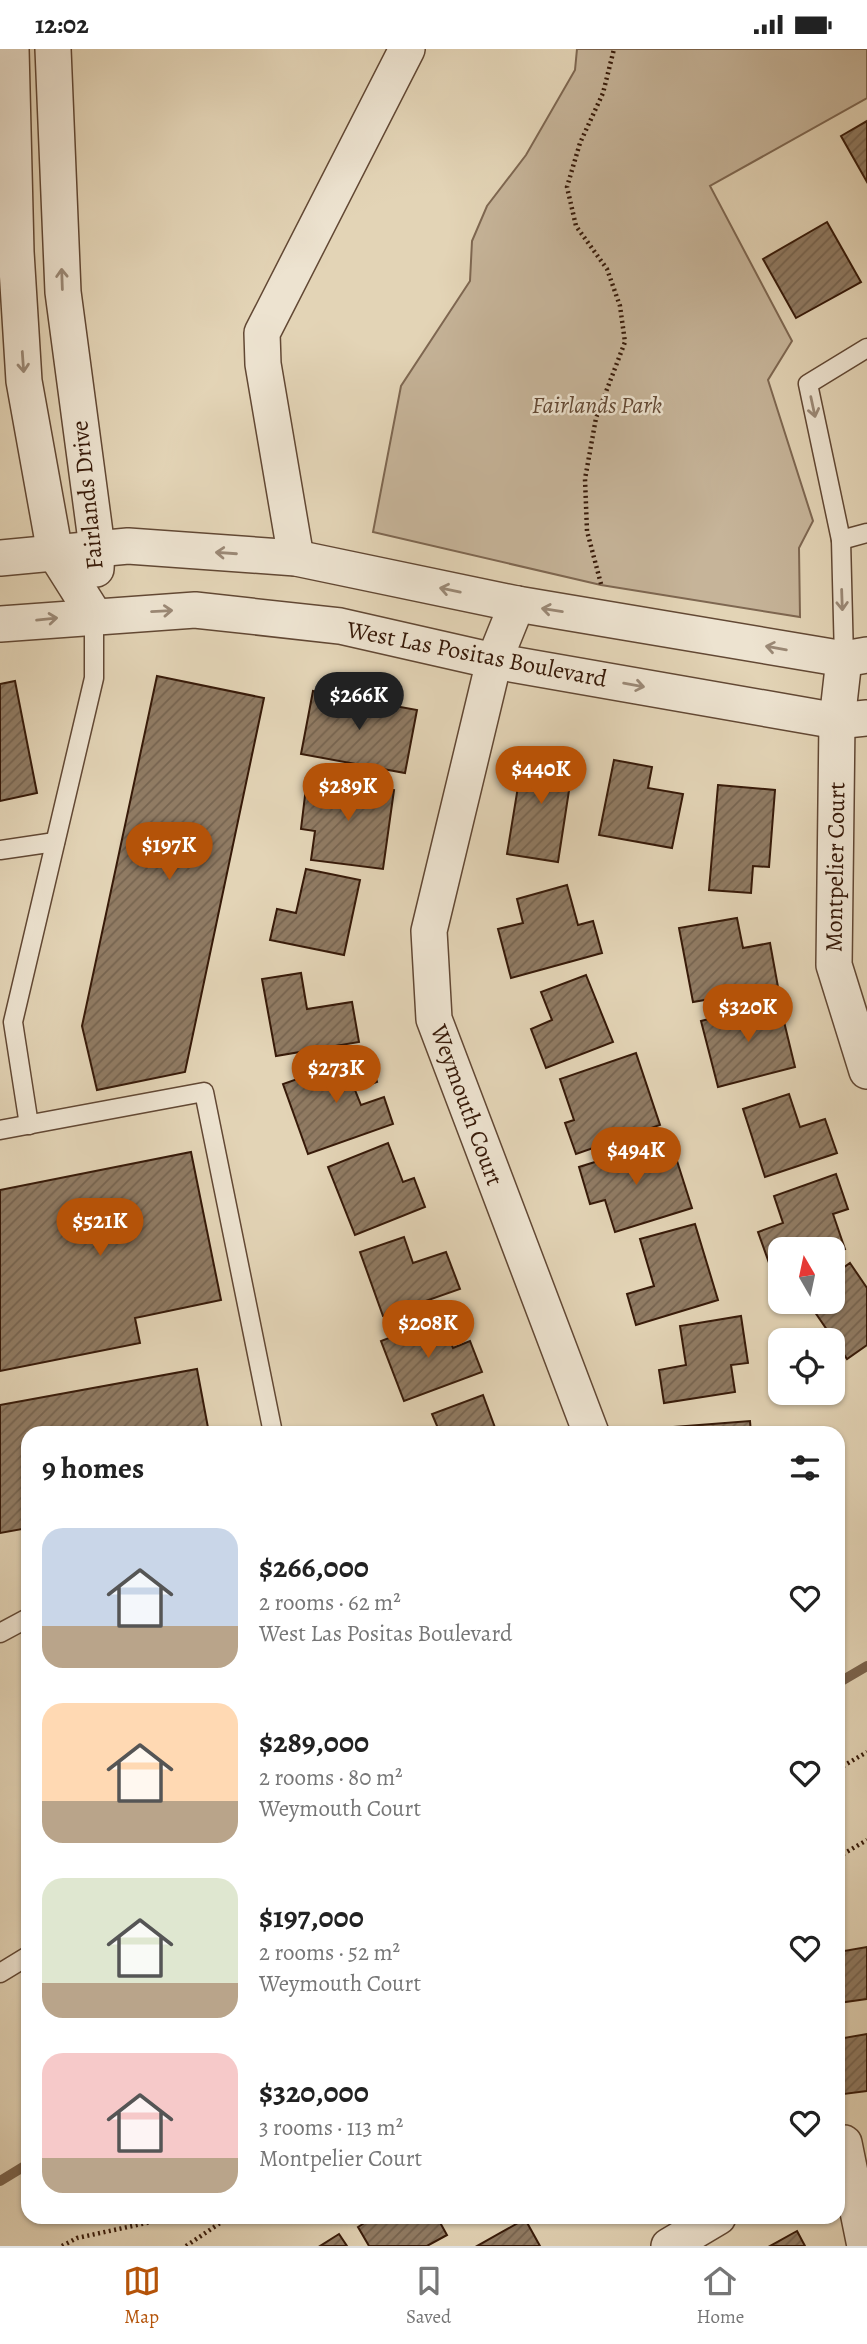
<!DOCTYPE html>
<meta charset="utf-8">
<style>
:root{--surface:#fff;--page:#f2f2f2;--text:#222;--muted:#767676;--line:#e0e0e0;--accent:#b45309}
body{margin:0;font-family:Alegreya,serif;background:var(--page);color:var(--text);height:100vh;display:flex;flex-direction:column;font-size:26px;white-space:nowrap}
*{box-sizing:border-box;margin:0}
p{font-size:23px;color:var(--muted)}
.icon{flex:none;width:38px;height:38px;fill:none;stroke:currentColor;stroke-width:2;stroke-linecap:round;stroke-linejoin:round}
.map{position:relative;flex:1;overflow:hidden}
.sheet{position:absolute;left:21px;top:1377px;width:824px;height:798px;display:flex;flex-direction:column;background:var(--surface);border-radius:21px;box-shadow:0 2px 5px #0004}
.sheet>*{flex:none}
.needle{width:46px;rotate:351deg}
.tools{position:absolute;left:768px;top:1188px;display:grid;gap:14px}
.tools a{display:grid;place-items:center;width:77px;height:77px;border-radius:14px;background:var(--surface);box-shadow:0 2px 5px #0004;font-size:35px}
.price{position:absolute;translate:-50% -60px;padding:0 16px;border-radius:24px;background:var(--accent);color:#fff;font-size:23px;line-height:46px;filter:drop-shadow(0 2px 4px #0008)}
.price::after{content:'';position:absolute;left:50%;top:42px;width:21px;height:16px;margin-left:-10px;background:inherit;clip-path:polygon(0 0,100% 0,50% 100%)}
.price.active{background:#222;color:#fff}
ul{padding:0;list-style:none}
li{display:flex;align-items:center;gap:21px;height:175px;padding:0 21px}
li span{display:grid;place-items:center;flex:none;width:196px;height:140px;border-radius:21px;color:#555}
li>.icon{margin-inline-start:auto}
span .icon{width:84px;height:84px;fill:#fffc;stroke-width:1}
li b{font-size:30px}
h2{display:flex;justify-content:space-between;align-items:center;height:84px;padding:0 21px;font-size:30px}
.status{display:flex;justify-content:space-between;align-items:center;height:49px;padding:0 35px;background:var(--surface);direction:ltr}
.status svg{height:19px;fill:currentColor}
.tabs{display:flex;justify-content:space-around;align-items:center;height:98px;border-top:2px solid var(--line);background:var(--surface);font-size:19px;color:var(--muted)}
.tabs a{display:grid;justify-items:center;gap:4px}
.tabs .active{color:var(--accent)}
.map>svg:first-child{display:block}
.green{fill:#c6b499;stroke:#7e6751;stroke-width:2}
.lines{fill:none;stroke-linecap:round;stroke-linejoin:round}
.stream{stroke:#7b644d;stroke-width:10}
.building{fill:url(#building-hatch);stroke:#371a09;stroke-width:2}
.service-casing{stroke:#624834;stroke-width:21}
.minor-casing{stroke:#624834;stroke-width:38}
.path{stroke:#371a09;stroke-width:4.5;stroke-dasharray:2 3.5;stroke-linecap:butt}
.service{stroke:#ede3d0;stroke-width:18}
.minor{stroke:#ede3d0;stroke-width:35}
.oneway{stroke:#9b8976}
.labels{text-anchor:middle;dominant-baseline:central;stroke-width:5;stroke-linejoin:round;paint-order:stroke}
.park-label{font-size:24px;font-style:italic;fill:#624834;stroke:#ede3d0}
.street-label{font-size:24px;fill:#371a09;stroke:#ede3d0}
</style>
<div class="status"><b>12:02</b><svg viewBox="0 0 49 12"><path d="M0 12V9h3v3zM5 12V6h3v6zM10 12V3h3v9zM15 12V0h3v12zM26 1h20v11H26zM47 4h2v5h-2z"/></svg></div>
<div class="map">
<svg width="867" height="2197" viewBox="0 0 867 2197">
<defs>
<pattern id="building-hatch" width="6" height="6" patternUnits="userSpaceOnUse" patternTransform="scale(1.75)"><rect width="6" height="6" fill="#907b63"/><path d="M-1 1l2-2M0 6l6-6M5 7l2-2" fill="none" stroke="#766450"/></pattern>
</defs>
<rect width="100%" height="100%" fill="#e3d4b6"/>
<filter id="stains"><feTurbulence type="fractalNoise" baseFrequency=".00286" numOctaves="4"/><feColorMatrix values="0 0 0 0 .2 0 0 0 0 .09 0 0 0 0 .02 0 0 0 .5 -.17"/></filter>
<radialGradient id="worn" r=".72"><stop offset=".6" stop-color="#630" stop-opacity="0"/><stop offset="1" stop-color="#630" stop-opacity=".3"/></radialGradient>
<path class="green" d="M577 0H867V49L710 137 792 292 768 331 813 472 799 499 800 568 601 536 373 483 401 337 470 232 472 192 487 157 526 106 575 21Z"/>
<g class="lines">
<g class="stream">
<path d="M838 1634 867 1617"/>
<path d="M0 2132 28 2115"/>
</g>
</g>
<g class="building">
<path d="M867 72V133L841 87Z"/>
<path d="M827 173 861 233 796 269 763 210Z"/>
<path d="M157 627 264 649 185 1023 97 1041 82 977Z"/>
<path d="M15 632 37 744 0 752V635Z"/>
<path d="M313 642 417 661 405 724 301 705Z"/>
<path d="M524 701 574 709 558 813 507 805Z"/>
<path d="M614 711 652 718 648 739 683 745 672 799 599 786Z"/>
<path d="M307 730 394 741 383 820 311 811 315 782 301 780Z"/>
<path d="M718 736 775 741 769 818 753 817 751 844 709 841Z"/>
<path d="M306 820 360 831 344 906 270 891 277 860 296 864Z"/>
<path d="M567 836 578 876 593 872 602 904 511 929 498 880 523 874 517 850Z"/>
<path d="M737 869 743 899 770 894 778 938 693 953 679 879Z"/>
<path d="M301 924 307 960 352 953 359 993 276 1007 262 930Z"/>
<path d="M586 926 613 993 546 1019 531 980 552 971 541 943Z"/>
<path d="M779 952 795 1018 718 1038 701 972Z"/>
<path d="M636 1004 660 1076 576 1105 565 1074 574 1071 560 1030Z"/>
<path d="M368 1005 377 1033 355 1041 361 1056 384 1048 393 1075 308 1105 283 1035Z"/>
<path d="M789 1045 800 1078 825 1070 837 1104 765 1128 743 1060Z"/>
<path d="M388 1094 403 1133 414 1129 425 1158 355 1186 328 1118Z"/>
<path d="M656 1094 663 1116 677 1112 692 1159 615 1183 605 1151 590 1155 579 1118Z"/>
<path d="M191 1103 221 1251 135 1269 140 1294 0 1322V1141Z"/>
<path d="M836 1125 848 1160 833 1165 845 1200 833 1204V1200H780V1222L773 1225 758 1183 783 1174 774 1147Z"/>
<path d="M695 1175 718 1251 636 1276 627 1245 654 1237 640 1190Z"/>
<path d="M404 1188 413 1214 446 1203 460 1240 383 1267 360 1203Z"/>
<path d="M850 1214 867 1239V1296L847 1310 808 1253H833V1226Z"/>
<path d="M741 1267 748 1314 731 1316 735 1343 664 1354 659 1321 686 1316 680 1277Z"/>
<path d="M441 1269 453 1299 470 1292 482 1323 404 1352 381 1292Z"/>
<path d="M197 1320 209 1384H28V1479L0 1484V1356Z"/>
<path d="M483 1346 497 1384H440L432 1365Z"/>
<path d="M750 1372 751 1384H674V1378Z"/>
<path d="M867 1898V1950L838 1954V1903Z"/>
<path d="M867 1985V2042L844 2045 838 1990Z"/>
<path d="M374 2168H437L447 2186 427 2197H369L358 2178Z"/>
<path d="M525 2170 540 2197H477Z"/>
<path d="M797 2182 805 2197H770Z"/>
<path d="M339 2185 347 2197H320Z"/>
</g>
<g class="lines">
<defs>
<g id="service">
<path d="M841 491 867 484"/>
<path d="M844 610 841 491 808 335 867 299"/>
<path d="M0 801 55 793"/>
<path d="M29 1076 13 973 94 629V566"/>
<path d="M0 1081 204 1043 273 1384"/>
<path d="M0 1584 28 1569"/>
<path d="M0 1924 28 1907"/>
</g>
<g id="minor">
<path d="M11 0 16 203 24 332 55 504 94 566"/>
<path d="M53 0 63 243 97 499 96 520"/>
<path d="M0 509 128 497 296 509 517 555 844 610 867 606"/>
<path d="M296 509 263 315 262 284 407 0"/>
<path d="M517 555 494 612 429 882 434 970 591 1384"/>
<path d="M0 575 195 561 340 577 494 612 837 672 867 669"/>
<path d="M844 610 837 672 834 916 867 1022"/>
<path d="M844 2094 865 2197"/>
<path d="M669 2197 718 2168"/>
</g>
</defs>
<use href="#service" class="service-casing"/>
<use href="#minor" class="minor-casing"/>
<g class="path">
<path d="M601 535 587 482 585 430 596 369 625 293 620 257 607 220 576 177 567 138 580 94 603 44 614 0"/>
<path d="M838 1720 867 1703"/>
<path d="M838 1808 867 1791"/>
<path d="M62 2197 77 2189 174 2168"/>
<path d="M186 2197 229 2168"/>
</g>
<use href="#service" class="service"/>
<use href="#minor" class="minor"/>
</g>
<defs><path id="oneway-shaft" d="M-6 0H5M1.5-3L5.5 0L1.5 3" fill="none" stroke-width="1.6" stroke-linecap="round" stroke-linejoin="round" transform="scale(1.75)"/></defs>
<g class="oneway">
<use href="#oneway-shaft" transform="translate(62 230) rotate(-92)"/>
<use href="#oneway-shaft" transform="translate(23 313) rotate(86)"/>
<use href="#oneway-shaft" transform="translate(813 358) rotate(78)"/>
<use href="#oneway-shaft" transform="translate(226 504) rotate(-176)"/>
<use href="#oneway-shaft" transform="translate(450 541) rotate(-168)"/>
<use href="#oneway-shaft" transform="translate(842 551) rotate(88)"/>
<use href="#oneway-shaft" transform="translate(552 561) rotate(-171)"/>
<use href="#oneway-shaft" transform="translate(162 562) rotate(-3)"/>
<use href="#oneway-shaft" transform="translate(47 570) rotate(-6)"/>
<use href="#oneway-shaft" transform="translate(776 599) rotate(-170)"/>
<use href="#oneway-shaft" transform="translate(634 636) rotate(10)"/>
</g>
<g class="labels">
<g class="park-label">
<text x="597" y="356">Fairlands Park</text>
</g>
<g class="street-label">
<text transform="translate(87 446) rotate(-96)">Fairlands Drive</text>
<text transform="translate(477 605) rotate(11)">West Las Positas Boulevard</text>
<text transform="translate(835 818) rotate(-89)">Montpelier Court</text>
<text transform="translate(467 1056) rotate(70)">Weymouth Court</text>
</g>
</g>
<rect width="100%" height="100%" filter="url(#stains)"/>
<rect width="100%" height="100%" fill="url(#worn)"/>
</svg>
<div class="tools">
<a><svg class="needle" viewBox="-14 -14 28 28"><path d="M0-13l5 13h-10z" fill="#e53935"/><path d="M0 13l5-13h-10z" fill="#767676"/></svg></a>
<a><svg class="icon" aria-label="locate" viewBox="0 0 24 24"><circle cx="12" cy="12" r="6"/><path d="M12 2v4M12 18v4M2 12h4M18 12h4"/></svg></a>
</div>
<b class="price active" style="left:359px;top:683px">$266K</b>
<b class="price" style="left:541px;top:757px">$440K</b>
<b class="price" style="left:348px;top:774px">$289K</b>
<b class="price" style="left:169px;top:833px">$197K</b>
<b class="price" style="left:748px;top:995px">$320K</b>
<b class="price" style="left:336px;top:1056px">$273K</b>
<b class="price" style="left:636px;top:1138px">$494K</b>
<b class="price" style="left:100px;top:1209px">$521K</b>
<b class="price" style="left:428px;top:1311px">$208K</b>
<section class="sheet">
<h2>9 homes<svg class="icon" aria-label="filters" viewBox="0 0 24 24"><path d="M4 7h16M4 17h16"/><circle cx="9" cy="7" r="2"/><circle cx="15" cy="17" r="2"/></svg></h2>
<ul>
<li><span style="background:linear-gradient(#c9d6e8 70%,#b9a48a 0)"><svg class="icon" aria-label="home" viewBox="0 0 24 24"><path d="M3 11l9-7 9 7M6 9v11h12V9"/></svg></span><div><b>$266,000</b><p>2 rooms · 62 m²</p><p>West Las Positas Boulevard</p></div><svg class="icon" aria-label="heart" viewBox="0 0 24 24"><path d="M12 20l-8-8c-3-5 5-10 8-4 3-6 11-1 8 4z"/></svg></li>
<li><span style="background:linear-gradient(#ffd9b3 70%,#b9a48a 0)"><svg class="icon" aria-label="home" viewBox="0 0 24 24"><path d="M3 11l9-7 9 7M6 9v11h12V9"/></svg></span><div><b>$289,000</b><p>2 rooms · 80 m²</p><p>Weymouth Court</p></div><svg class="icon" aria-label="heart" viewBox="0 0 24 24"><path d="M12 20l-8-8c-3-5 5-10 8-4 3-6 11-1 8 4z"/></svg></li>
<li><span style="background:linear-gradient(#dfe7d0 75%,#b9a48a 0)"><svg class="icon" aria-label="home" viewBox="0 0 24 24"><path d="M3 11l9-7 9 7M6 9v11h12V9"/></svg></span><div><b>$197,000</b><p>2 rooms · 52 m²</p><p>Weymouth Court</p></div><svg class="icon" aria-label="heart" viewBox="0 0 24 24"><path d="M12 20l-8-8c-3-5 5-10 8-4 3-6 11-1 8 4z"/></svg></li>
<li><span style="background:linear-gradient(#f6c9c9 75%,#b9a48a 0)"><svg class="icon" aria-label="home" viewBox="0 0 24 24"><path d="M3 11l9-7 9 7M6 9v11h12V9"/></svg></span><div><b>$320,000</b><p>3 rooms · 113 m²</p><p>Montpelier Court</p></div><svg class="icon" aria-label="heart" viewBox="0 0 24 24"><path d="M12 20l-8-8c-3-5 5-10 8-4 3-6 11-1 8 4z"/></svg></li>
</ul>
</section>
</div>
<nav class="tabs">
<a class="active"><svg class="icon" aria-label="map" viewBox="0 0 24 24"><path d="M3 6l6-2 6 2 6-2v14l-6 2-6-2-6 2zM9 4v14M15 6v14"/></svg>Map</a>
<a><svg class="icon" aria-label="saved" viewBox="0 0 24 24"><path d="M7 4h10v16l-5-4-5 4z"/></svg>Saved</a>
<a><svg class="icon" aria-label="home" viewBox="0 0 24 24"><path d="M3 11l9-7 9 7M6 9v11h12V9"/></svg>Home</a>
</nav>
